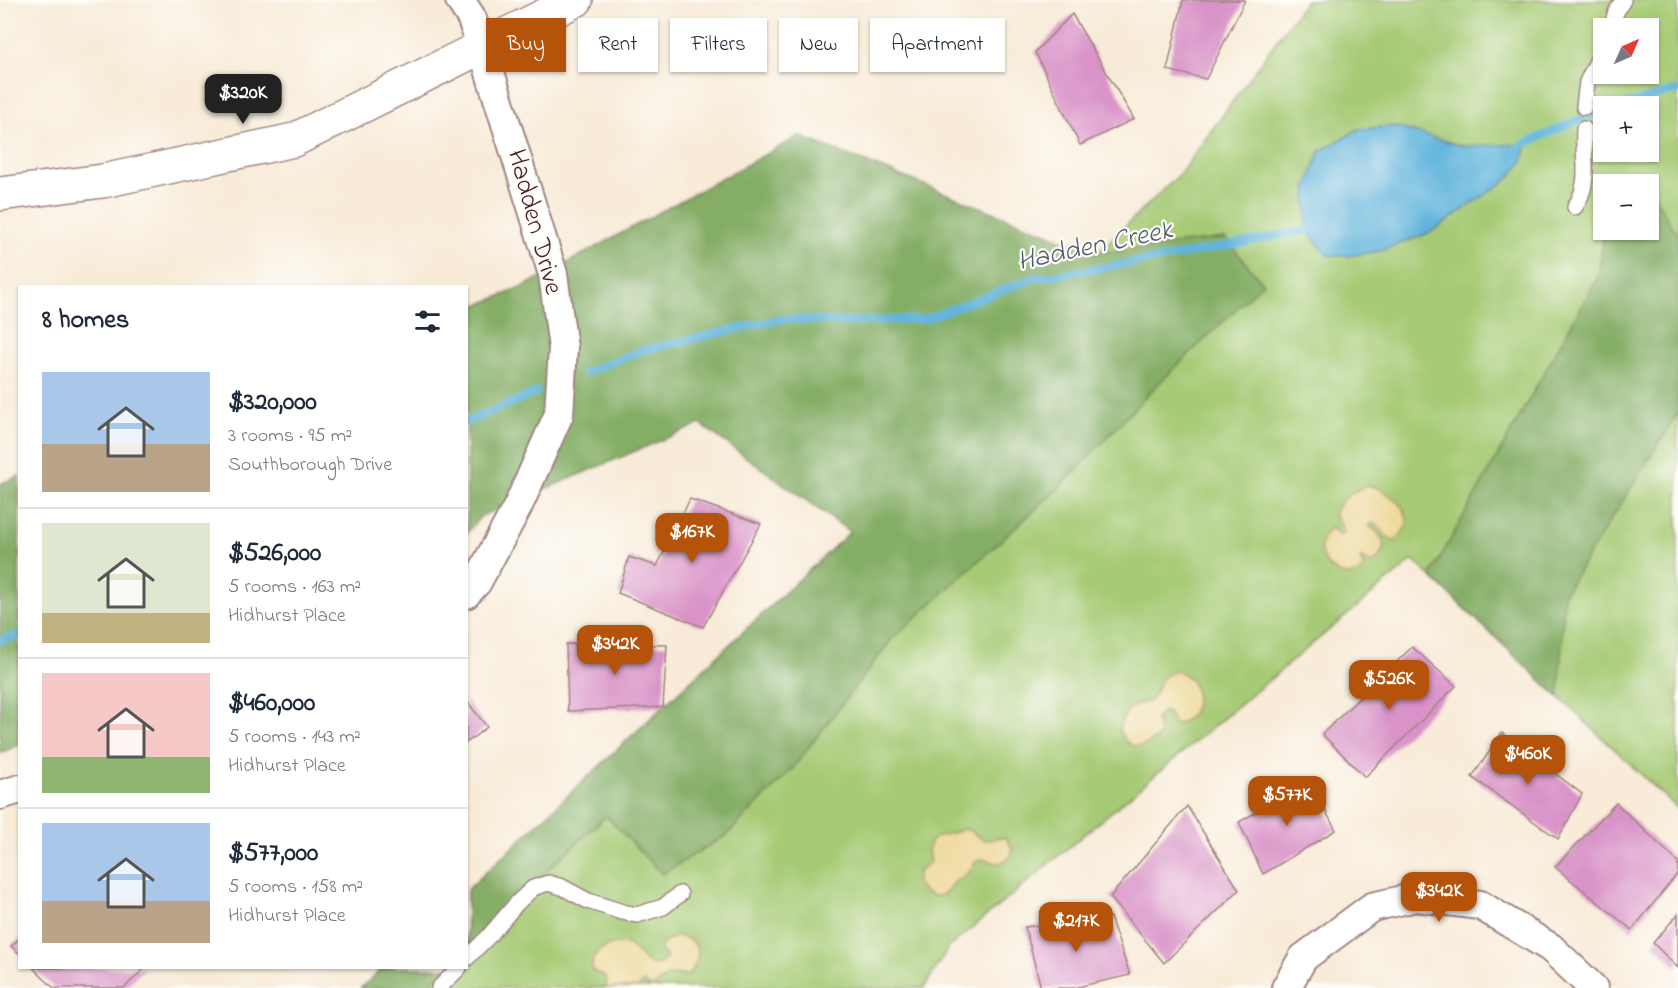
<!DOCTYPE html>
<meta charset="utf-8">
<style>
:root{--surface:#fff;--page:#f6f6f7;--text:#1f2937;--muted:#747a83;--line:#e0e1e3;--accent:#b45309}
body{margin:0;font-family:"Indie Flower",sans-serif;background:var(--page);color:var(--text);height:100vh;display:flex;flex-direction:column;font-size:22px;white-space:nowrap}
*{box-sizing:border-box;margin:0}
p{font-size:20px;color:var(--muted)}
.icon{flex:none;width:33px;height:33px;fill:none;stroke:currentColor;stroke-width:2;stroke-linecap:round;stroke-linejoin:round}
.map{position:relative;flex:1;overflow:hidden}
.drawer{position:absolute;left:18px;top:285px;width:450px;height:684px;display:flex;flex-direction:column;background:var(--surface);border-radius:0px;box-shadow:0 2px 4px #0004}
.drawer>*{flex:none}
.hud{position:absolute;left:486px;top:18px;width:570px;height:54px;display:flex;gap:12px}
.needle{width:39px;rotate:45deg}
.buttons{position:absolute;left:1593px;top:18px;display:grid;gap:12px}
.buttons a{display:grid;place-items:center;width:66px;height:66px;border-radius:0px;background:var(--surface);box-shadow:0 2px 4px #0004;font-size:30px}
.price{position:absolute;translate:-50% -51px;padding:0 14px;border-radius:12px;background:var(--accent);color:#fff;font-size:20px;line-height:39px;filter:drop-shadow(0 2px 3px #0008)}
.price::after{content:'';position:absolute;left:50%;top:36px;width:18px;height:14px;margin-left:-9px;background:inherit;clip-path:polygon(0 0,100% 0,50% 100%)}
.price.selected{background:#222;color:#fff}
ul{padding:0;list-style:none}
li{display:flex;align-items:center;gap:18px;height:150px;padding:0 24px}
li+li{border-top:2px solid var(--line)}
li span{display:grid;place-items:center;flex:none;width:168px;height:120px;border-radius:0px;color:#555}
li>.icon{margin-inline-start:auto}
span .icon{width:72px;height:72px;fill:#fffc;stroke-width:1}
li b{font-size:26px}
h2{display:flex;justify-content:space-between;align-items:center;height:72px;padding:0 24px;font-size:26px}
.pill{padding:0 21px;border-radius:0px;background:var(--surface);box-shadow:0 2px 4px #0004;font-size:21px;line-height:54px}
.pill.selected{background:var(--accent);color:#fff}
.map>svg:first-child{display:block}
.green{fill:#a6ca74;stroke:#787450;stroke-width:1.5;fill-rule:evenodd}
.forest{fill:#84ae66;stroke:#676648;stroke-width:1.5}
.sand{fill:#eeda9e;stroke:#9c7c64;stroke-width:1.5}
.water{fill:#61b4dd;stroke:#566a84;stroke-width:1.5}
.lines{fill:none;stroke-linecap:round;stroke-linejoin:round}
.stream{stroke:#61b4dd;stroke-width:8}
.building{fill:#d993c8}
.service-casing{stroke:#a18582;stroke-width:18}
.minor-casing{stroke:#a18582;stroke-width:32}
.tertiary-casing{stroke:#a18582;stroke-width:36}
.service{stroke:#fff;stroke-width:15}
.minor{stroke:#fff;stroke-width:28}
.tertiary{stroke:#fff;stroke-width:33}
.labels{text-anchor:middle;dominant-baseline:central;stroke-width:4.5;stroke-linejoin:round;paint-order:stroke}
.street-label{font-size:27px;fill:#4a1f2b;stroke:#fdfcf7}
.water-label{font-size:28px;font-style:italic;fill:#535b72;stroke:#fdfcf7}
</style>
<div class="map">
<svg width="1678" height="988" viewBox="0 0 1678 988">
<rect width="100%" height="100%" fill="#fdfcf7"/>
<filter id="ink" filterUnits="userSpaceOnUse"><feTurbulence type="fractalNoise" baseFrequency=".0167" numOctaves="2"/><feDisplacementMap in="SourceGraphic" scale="12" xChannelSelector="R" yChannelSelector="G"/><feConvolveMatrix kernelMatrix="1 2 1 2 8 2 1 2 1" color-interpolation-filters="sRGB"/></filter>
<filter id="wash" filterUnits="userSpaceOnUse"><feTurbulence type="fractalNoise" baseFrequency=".008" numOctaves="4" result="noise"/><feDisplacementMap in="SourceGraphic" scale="24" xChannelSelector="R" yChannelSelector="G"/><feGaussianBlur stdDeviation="1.35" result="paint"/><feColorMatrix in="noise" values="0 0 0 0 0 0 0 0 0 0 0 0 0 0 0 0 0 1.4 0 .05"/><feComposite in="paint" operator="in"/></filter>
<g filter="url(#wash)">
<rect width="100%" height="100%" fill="#f8ebd8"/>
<path class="green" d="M1306 0H1678V809L1413 560 948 948 924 988H361L383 968H466L467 890 850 532 1097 253 1180 174ZM1604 28H1648V74H1604ZM1604 106H1648V152H1604ZM1604 184H1648V230H1604Z"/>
<g class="forest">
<path d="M799 136 1097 253 1225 238 1263 283 1151 391 1061 486 892 639 793 768 727 835 662 874 606 816C560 860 511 901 467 946V890L850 532 700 424 481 516 467 533V309L521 288Z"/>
<path d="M1649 187 1678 236V413L1564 594 1559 697 1430 576 1599 275 1604 229 1648 230Z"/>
<path d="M19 476V745L0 753V484Z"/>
<path d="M383 968H446L426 988H361Z"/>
</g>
<g class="sand">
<path d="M1373 486C1389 493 1409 506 1407 526L1400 536 1394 541 1385 535 1376 523 1370 524V527C1388 538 1388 551 1372 564L1361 558 1360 560 1364 566C1351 592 1301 558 1329 529H1334L1338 535 1343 534 1344 531 1339 521 1334 516C1337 500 1358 486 1373 486Z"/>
<path d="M1176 671C1202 677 1204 716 1177 724L1174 723 1167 712H1162L1156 719 1160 735C1145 749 1129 752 1119 731 1123 711 1130 704 1149 702 1162 690 1153 678 1176 671Z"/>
<path d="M963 829C975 830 978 839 986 840 994 841 996 835 1006 838L1012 848 1011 856C992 873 990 853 977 861 973 863 972 868 969 872 965 876 962 877 957 880 951 884 949 893 941 895 929 899 914 888 917 875 919 869 926 866 930 862 922 830 944 839 963 829Z"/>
<path d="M677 936C702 940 703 958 688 975H669L653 987 646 985 644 982 641 984 639 988H606L607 982 605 977 593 971C587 950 613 940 630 945L647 963 650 965 660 964 667 958 660 949C663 941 670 939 677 936Z"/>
</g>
<path class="water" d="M1393 126 1463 146 1527 144 1522 163 1508 179 1431 232 1381 251 1346 256 1327 255 1307 230 1306 190 1320 151 1359 129Z"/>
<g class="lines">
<g class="stream">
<path d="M1621 106 1670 92 1678 91"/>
<path d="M1518 147 1575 121 1604 112"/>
<path d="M585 373 639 351 781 319 847 322 925 319 1034 278 1165 258 1307 230 1316 226"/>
<path d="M466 422 537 392"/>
<path d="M0 640 20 635"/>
</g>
</g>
<g id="blocks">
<g class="building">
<path d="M1183 0H1245L1206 79 1167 70Z"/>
<path d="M1072 14 1134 119 1080 145 1035 52Z"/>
<path d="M690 499 761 524 703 627 618 593 629 557 657 566Z"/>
<path d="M566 644 667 645 663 707 568 711Z"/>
<path d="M1412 647 1456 686 1365 777 1322 734Z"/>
<path d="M466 700 487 727 466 743Z"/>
<path d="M1502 733 1582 794 1558 839 1472 777Z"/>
<path d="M1309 782 1336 830 1263 874 1239 822Z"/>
<path d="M1616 803 1678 862V873L1632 930 1555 867Z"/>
<path d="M1187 806 1239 890 1164 963 1110 897Z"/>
<path d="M1678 914V968L1653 943Z"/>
<path d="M1110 917 1130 975 1073 988H1041L1025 927Z"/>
<path d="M20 938V954L11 946Z"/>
<path d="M33 968H145L124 988H54Z"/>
</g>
</g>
</g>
<g filter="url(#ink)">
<use href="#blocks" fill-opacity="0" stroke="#a18582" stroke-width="1.5"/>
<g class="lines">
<defs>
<g id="service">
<path d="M1611 28 1616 12 1623 0"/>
<path d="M1584 107 1587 82 1604 47"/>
<path d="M1575 207C1592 181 1582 157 1584 129"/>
<path d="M466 959 489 936 517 903 533 888 548 883 562 887 588 901 622 912 637 915 663 907 680 894"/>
<path d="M439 988 459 968"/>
</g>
<g id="minor">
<path d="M460 0 471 17 482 47 553 274 563 348 559 414 518 506 477 582 466 594"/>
<path d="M0 795 20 789"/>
<path d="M1286 988 1303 958 1372 907 1416 897 1480 905 1551 948 1593 988"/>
</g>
<path id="tertiary" d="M0 194 103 181 294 140 576 0"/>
</defs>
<use href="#service" class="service-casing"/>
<use href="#minor" class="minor-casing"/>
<use href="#tertiary" class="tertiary-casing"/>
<use href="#service" class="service"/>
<use href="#minor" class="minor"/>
<use href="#tertiary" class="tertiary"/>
</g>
</g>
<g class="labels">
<g class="street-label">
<text transform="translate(534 222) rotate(75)">Hadden Drive</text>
</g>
<g class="water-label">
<text transform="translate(1095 247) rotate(-12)">Hadden Creek</text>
</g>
</g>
</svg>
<div class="buttons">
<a><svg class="needle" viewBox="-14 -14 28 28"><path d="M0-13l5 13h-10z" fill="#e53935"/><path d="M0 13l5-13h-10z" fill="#747a83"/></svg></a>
<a>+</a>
<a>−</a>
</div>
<b class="price selected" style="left:243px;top:125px">$320K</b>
<b class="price" style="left:692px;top:564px">$167K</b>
<b class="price" style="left:615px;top:676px">$342K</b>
<b class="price" style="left:1389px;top:711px">$526K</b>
<b class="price" style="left:1528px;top:786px">$460K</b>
<b class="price" style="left:1287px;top:827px">$577K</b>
<b class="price" style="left:1439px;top:923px">$342K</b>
<b class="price" style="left:1076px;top:953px">$217K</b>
<div class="hud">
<a class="pill selected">Buy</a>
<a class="pill">Rent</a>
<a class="pill">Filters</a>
<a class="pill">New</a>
<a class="pill">Apartment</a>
</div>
<section class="drawer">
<h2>8 homes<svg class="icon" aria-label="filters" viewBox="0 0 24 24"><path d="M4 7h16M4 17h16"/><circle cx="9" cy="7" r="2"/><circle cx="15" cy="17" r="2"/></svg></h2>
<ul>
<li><span style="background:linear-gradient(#a9c7e8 60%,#b9a48a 0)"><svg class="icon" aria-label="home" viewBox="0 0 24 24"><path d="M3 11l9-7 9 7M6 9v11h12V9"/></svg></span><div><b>$320,000</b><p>3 rooms · 95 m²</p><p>Southborough Drive</p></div></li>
<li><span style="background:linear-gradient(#dfe7d0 75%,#c2b280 0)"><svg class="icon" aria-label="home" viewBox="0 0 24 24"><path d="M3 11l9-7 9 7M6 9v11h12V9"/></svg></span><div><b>$526,000</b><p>5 rooms · 163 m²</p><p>Hidhurst Place</p></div></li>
<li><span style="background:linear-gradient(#f6c9c9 70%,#8fb573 0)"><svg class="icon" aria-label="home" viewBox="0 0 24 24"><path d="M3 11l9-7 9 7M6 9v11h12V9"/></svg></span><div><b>$460,000</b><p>5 rooms · 143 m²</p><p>Hidhurst Place</p></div></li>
<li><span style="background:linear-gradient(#a9c7e8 65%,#b9a48a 0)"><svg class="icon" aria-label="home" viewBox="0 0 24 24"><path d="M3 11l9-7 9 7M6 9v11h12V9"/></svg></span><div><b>$577,000</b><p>5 rooms · 158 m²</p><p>Hidhurst Place</p></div></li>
</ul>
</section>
</div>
